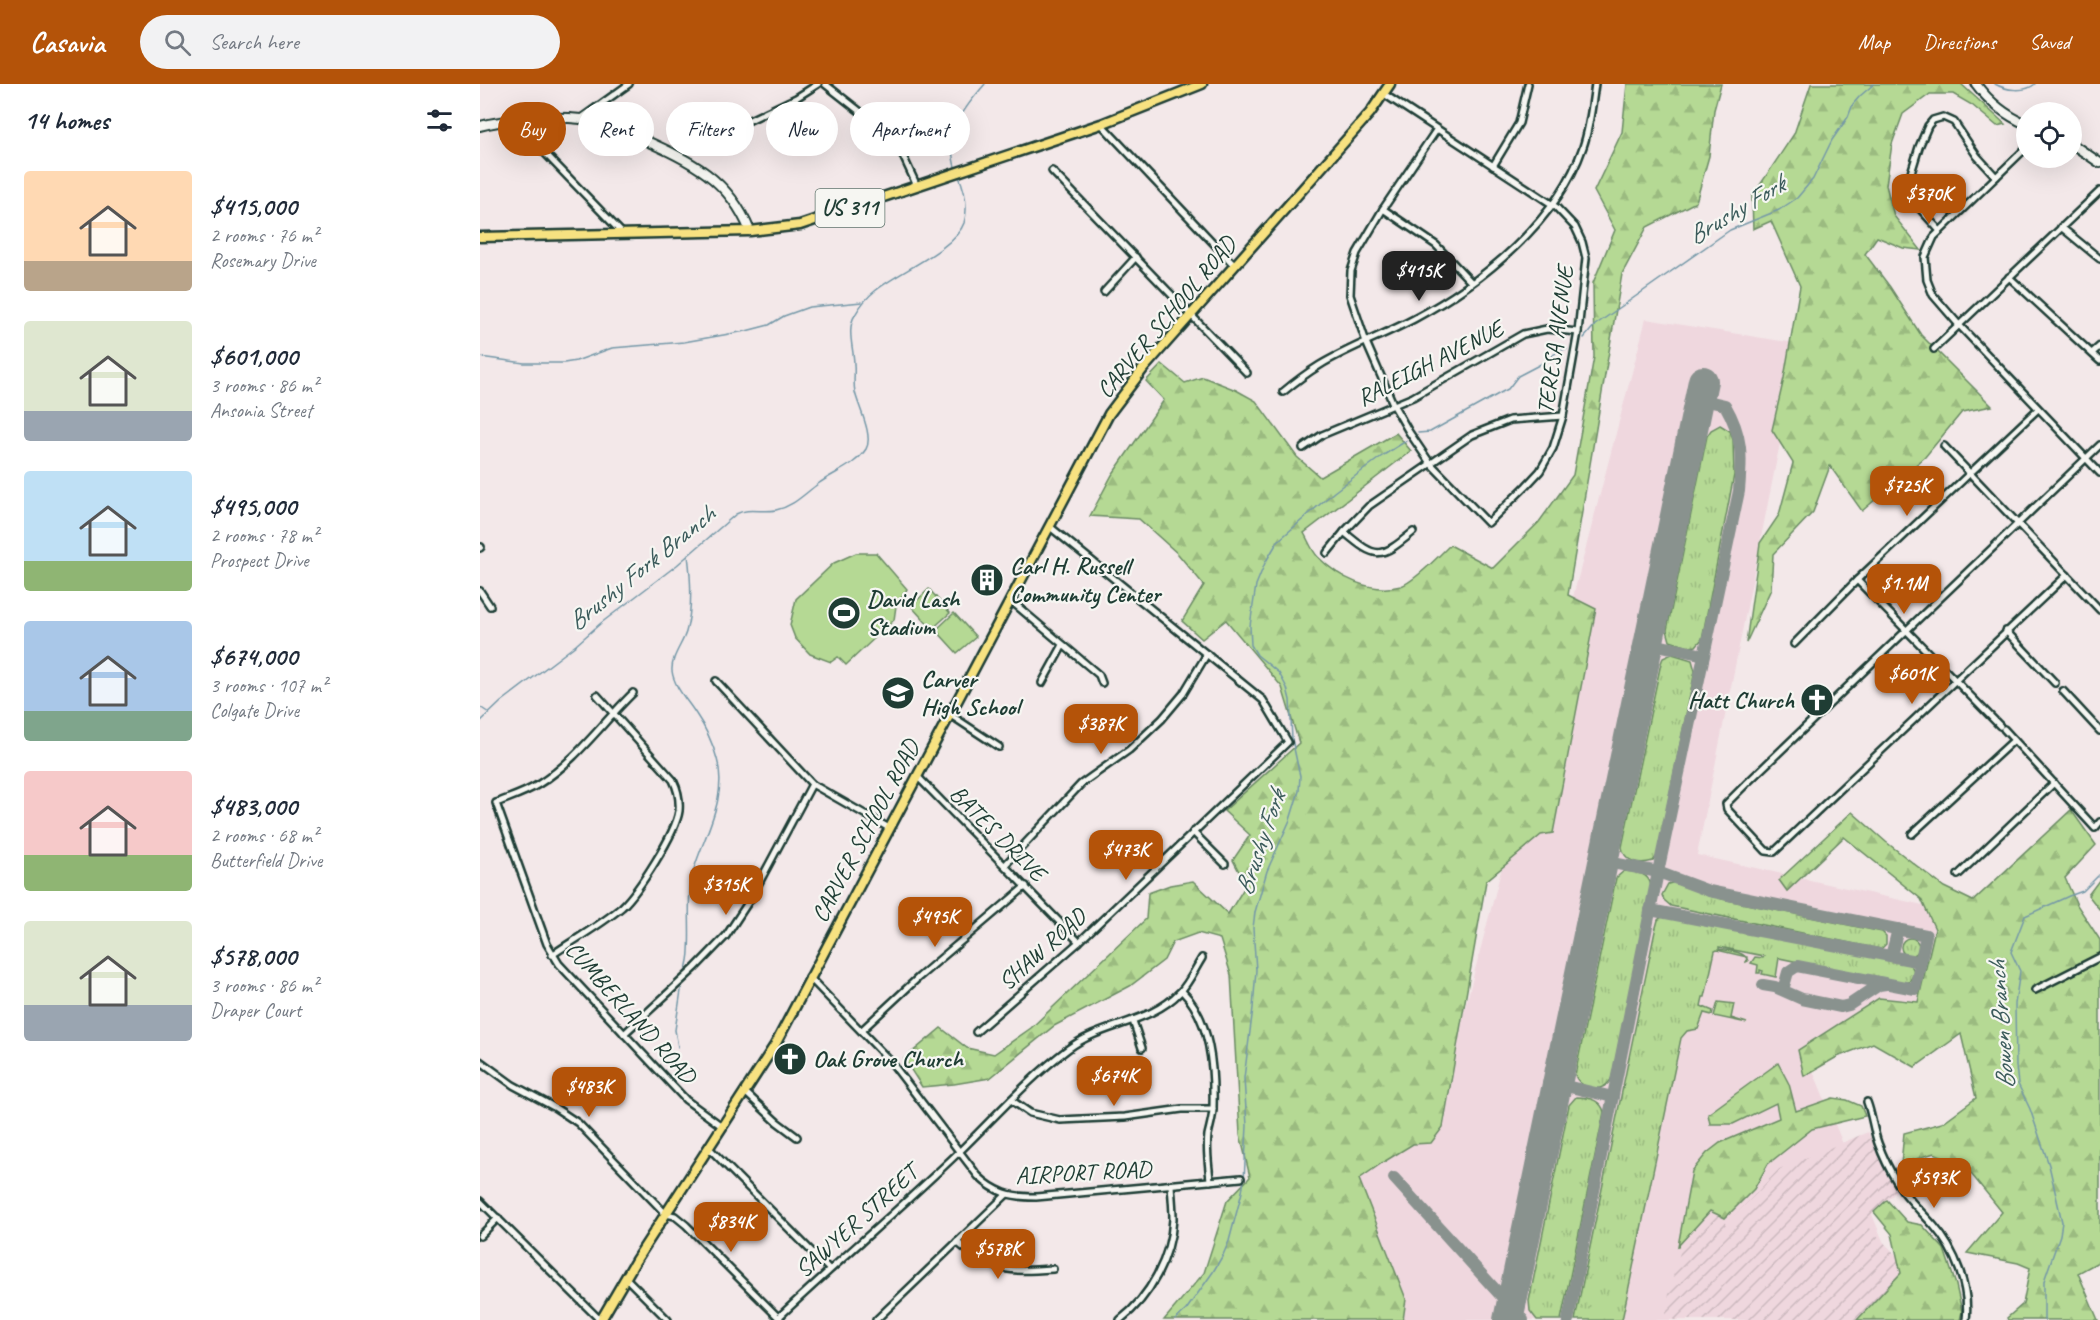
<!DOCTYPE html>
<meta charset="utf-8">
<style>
:root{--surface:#fff;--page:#f2f2f3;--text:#1f2937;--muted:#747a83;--accent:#b45309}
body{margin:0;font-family:Caveat,sans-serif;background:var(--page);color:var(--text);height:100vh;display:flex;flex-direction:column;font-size:22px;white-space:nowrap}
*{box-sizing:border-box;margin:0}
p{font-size:20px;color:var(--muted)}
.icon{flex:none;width:33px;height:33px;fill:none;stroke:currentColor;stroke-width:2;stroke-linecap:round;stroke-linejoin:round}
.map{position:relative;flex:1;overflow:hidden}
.side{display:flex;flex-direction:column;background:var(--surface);width:480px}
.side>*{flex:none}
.guide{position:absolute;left:18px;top:18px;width:570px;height:54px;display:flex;gap:12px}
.tools{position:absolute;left:1536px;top:18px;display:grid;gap:12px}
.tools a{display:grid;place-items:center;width:66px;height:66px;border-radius:50%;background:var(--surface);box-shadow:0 6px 24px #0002;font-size:30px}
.price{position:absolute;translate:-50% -51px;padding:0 14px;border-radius:12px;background:var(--accent);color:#fff;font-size:20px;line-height:39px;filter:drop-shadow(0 2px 3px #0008)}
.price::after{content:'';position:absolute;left:50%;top:36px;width:18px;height:14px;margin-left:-9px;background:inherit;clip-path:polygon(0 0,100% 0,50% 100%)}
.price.on{background:#222;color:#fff}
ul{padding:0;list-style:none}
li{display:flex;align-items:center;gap:18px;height:150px;padding:0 24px}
li span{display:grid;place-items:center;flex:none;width:168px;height:120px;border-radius:6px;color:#555}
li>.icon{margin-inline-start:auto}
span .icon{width:72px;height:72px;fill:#fffc;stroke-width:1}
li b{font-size:26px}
h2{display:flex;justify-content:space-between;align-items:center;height:72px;padding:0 24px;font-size:26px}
.tag{padding:0 21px;border-radius:27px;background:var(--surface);box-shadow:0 6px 24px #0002;font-size:21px;line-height:54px}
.tag.on{background:var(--accent);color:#fff}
header{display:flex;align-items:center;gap:36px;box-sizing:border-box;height:84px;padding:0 30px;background:var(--accent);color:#fff}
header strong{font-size:28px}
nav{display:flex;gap:33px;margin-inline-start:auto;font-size:21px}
.search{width:420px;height:54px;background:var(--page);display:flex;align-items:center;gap:15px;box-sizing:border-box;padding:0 21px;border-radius:33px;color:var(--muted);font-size:22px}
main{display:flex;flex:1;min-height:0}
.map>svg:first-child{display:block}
.built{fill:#efd7de}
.industrial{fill:url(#industrial-furrows)}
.grass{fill:url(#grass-tufts);stroke:#6a8b64;stroke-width:1.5}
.forest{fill:url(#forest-firs);stroke:#6a8b64;stroke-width:1.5}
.green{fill:#b5d994;stroke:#6a8b64;stroke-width:1.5}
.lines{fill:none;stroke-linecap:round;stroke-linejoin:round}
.stream{stroke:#7498a8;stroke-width:1.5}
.taxiway{stroke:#89928e;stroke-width:12}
.runway{stroke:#89928e;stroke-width:30}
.street-casing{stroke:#1f3d34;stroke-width:10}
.secondary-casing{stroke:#1f3d34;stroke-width:12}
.primary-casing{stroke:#1f3d34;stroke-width:13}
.street{stroke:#f6f6f2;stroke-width:5}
.secondary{stroke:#f6f6f2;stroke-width:8}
.primary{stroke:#f7e281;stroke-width:8}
.labels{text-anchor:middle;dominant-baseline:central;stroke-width:4.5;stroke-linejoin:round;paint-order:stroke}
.shield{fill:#f6f6f2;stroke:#60746d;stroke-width:1.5}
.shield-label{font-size:22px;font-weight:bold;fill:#1f3d34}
.street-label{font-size:24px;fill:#1f3d34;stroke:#f6f6f2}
.poi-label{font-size:24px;font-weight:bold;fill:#1f3d34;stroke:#f6f6f2;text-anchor:start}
.water-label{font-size:26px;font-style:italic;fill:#3b5b5b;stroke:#f6f6f2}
</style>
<header>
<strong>Casavia</strong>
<div class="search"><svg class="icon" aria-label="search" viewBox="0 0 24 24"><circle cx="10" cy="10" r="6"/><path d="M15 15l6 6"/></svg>Search here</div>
<nav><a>Map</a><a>Directions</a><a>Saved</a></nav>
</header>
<main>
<section class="side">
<h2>14 homes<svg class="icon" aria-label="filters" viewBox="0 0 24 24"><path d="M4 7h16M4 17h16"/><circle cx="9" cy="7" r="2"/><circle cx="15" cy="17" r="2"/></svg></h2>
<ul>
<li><span style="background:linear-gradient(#ffd9b3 75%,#b9a48a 0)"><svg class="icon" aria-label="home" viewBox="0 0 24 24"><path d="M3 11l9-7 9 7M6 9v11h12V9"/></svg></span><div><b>$415,000</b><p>2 rooms · 76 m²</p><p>Rosemary Drive</p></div></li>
<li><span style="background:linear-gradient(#dfe7d0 75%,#9aa5b1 0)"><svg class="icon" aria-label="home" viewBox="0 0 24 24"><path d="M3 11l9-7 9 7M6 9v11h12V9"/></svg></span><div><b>$601,000</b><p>3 rooms · 86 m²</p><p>Ansonia Street</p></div></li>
<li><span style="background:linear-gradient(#bfe0f5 75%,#8fb573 0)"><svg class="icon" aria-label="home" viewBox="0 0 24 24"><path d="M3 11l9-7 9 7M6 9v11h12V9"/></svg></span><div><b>$495,000</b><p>2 rooms · 78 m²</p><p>Prospect Drive</p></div></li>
<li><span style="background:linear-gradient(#a9c7e8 75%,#7fa58c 0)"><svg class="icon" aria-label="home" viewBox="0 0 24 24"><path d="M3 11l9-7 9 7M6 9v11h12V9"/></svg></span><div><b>$674,000</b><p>3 rooms · 107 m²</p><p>Colgate Drive</p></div></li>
<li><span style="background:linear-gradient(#f6c9c9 70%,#8fb573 0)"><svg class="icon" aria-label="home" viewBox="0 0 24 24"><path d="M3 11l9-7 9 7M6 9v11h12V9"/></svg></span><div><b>$483,000</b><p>2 rooms · 68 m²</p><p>Butterfield Drive</p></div></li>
<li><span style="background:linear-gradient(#dfe7d0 70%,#9aa5b1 0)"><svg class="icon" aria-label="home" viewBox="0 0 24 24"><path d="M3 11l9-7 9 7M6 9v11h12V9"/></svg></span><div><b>$578,000</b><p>3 rooms · 86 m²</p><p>Draper Court</p></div></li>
</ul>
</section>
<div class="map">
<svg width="1620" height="1236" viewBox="0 0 1620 1236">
<defs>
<pattern id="industrial-furrows" width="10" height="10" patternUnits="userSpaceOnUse" patternTransform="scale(1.5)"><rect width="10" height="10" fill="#efd7de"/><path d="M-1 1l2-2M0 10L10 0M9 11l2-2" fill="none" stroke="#ccb9bf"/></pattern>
<pattern id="grass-tufts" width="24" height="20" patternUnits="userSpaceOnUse" patternTransform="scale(1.5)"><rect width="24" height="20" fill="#b5d994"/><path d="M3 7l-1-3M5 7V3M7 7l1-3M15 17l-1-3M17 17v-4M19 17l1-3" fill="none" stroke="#9bbb80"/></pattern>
<pattern id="forest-firs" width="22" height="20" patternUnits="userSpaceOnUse" patternTransform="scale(1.5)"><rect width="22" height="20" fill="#b5d994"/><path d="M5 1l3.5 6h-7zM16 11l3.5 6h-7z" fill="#9bbb80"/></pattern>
</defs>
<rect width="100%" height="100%" fill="#f3e8e9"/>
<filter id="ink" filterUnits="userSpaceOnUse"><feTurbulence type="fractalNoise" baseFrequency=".0167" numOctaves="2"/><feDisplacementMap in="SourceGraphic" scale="12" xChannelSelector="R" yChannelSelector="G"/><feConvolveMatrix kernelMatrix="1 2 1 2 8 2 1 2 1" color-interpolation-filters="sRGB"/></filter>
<g filter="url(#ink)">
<path class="built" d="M1166 235 1320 260 1217 771 1470 827 1435 927 1331 982 1412 1179 1379 1236H923L925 1215 871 1161 867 1062 959 1023Z"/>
<path class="industrial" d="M1388 1048 1417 1107 1384 1138 1422 1177 1421 1189 1380 1236H1185L1190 1203 1203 1158 1231 1126 1247 1140 1299 1085Z"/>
<g class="grass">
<path d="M1240 341 1250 347 1253 356 1254 391 1222 555 1216 562 1209 563 1190 557 1187 546 1227 352 1231 346Z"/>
<path d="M1192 570 1212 576 1215 587 1177 772 1173 777C1159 781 1144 778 1142 763L1181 579 1183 574Z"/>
<path d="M1144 787C1155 788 1169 788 1171 802L1132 993C1125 1011 1100 1006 1095 991L1136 794Z"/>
<path d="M1196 798 1242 815 1402 848 1406 852V860L1401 865 1395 864 1191 822 1184 816 1182 811 1188 800Z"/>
<path d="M1185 830 1422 878C1429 880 1434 882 1434 890L1429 898H1413L1299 874 1296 893 1282 890 1283 887 1280 886V889H1277L1278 881 1271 879 1275 873 1283 874 1284 872 1239 863V865C1249 867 1265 867 1268 877L1266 878 1267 873 1237 866 1235 867 1225 913H1223L1221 922 1233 927 1232 931 1224 929 1218 945 1207 947 1201 954 1142 1236H1095L1175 847 1178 836Z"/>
<circle cx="1430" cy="863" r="9"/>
<path d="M1238 918 1254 920 1251 934 1267 939 1234 932Z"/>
<path d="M1096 1013C1108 1013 1121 1016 1124 1028L1081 1236H1057L1050 1227 1049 1217 1089 1021Z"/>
</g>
<g class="forest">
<path d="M1147 0H1241L1234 26 1229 72 1216 118 1167 143 1142 190 1088 511 1116 525 1073 749 1061 751 1006 797 963 1043 951 1059 933 1060 902 1079 879 1095 926 1215 923 1236H684L724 1189 747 1117 770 1093 760 1050 751 891 740 855 718 849 693 858 684 876 650 902 574 942 510 994 474 1000 442 1003 424 975 461 944 487 964 514 970 551 944 666 835 668 809 690 801 713 797 748 830 766 801 753 776 770 751 744 727 819 659 802 603 746 536 722 555 702 537 724 501 698 470 659 435 610 432 632 391 684 316 666 297 682 280 705 299 723 293 756 306 776 317 817 373 840 393 916 349 931 367 824 449C828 456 832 467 838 473 859 494 891 510 921 502 934 498 960 471 970 461L1013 484 1059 438 1093 391 1114 273 1113 199 1135 146 1114 107 1142 48Z"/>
<path d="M1331 0H1481L1525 40 1517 42 1492 21 1473 10H1450L1423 30 1412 60 1406 101 1414 132 1441 166 1423 164 1397 153 1385 170 1410 203 1441 251 1512 322 1482 328 1445 373 1382 427 1350 382 1333 428 1293 470 1291 505 1266 559 1280 459 1299 431 1313 379 1292 346 1304 294 1320 202 1291 137 1273 145 1272 113 1314 50Z"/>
<path d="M1591 726 1616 761 1585 794 1597 821 1620 856V1177L1598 1189 1618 1236H1528L1527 1234 1543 1220 1550 1184 1538 1179 1487 1169 1522 1128 1484 1081 1454 1069 1421 1080 1424 1049 1462 1039 1496 1014 1481 950 1435 983 1393 959 1357 973 1324 992 1318 966 1399 914 1438 918 1455 845 1441 815 1364 753 1307 807 1299 796 1372 728 1406 758 1464 803 1493 817Z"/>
<path d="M1620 795V826L1608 811Z"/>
<path d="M1298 979 1309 1000 1316 1027 1353 1014 1367 1016 1381 1022 1385 1032 1332 1045 1288 1080 1274 1105 1245 1134 1230 1127 1198 1162 1212 1087 1227 1069 1240 1059 1299 1034 1296 1019 1253 1040H1230L1228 1030Z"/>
<path d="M1407 1116 1427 1138 1442 1141 1464 1165 1476 1201 1482 1228 1480 1236H1377L1421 1189 1412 1150 1394 1128Z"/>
</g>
<g class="green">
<path d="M376 469H396L427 505 416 522 414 536 366 581 358 573 351 578 330 570 315 554 310 541 316 515 354 479Z"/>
<path d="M449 505 470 529 452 545 431 522Z"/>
<path d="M474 529 496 553 477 569 456 546Z"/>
</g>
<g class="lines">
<g class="stream">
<path d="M1515 0C1525 6 1545 9 1555 0"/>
<path d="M476 86C464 49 482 27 505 0"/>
<path d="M1104 254 1115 241 1250 146 1299 126 1317 114 1333 95 1352 56 1368 33 1373 20 1380 12 1394 0"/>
<path d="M0 273 44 279H84L96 277 132 264 204 258 266 247 289 241 304 232 329 223 382 218"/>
<path d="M938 349 950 348 1022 308 1028 305 1038 292 1059 281 1080 266 1087 265"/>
<path d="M0 623 9 629"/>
<path d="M0 638 21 618 96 561 121 539 197 481 256 430C268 423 283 429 296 426 314 422 324 410 338 400 354 388 375 382 386 365 394 352 378 322 375 308 373 299 375 290 374 280 374 266 366 245 375 231 380 222 386 214 395 207 416 189 475 165 484 139 489 122 485 106 478 90"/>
<path d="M205 889C207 882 209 874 209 867 211 840 206 812 214 785 225 749 248 714 237 675 233 660 225 643 216 630 208 617 194 603 192 587 191 573 202 561 206 548 213 525 211 495 208 471"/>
<path d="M198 963 195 946 202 900"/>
<path d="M695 1236 706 1226 733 1188 743 1171 749 1157 762 1108 764 1096 767 1042 764 994 773 924 776 886 773 844 775 828 787 787 810 736 819 707 820 692 812 655 810 616 807 604 799 589 777 571 771 561 770 542 776 501 785 479 798 457 854 408 902 372 926 357"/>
<path d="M1564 1236V1197L1580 1151 1582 1138 1569 1081 1550 1025 1538 1000 1536 982 1535 920 1540 887 1531 868 1545 832 1589 812 1603 807 1620 790"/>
</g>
<g class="taxiway">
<path d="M1168 559 1224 571"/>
<path d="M1123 777 1178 788 1229 807 1446 851 1435 905 1317 882 1308 888 1303 906"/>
<path d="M1170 826 1441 878"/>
<path d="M1411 872 1418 845"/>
<path d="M1283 901 1295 903 1322 915 1361 923 1369 921 1399 901 1406 900"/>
<path d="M1077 1000 1133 1013"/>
<path d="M914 1094 1043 1236"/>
<path d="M1088 1236 1178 788 1259 407C1262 372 1263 352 1245 321L1219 315"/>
</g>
<path class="runway" d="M1028 1236 1223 297"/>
<defs>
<g id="street">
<path d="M345 0 410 51 417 59 437 102"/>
<path d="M904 10 1076 123 1095 143 1102 158 1106 174 1098 248 1083 332 1073 364 1060 387 1046 402 1008 439 950 379 929 348 914 322 886 258 870 211 871 187 877 169 903 125 957 45"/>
<path d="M100 35 149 0"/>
<path d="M34 37 143 150"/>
<path d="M621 40 754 181"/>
<path d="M236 52 316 14 338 0"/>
<path d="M1546 64 1454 153 1445 173 1447 196 1453 211 1479 241 1620 389"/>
<path d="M1013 82 1039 39 1048 0"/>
<path d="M572 87 767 289"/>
<path d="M903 125 956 161 991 198"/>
<path d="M1581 143 1620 175"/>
<path d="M1460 147 1432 116 1427 102 1439 63 1448 42 1453 36 1463 33 1474 38 1497 72 1516 93"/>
<path d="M1529 193 1620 277"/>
<path d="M624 208 656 173"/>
<path d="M1454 265 1620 107"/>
<path d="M1612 269 1620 262"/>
<path d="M803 308C815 298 827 289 840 281 870 263 904 251 934 235 1002 199 1078 137 1103 63 1110 43 1112 21 1115 0"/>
<path d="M1464 362 1620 526"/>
<path d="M823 364 842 351 933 313 1043 250 1067 245 1098 248"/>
<path d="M864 448C897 476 900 475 933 448"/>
<path d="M0 464 1 463"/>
<path d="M847 469 864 448 889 422 992 351 1030 336 1083 332"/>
<path d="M1587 491 1294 768 1286 767 1247 725 1246 720 1267 699 1620 361"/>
<path d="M1377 496 1520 642"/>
<path d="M0 507 10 522"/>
<path d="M530 516 619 591 622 599"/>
<path d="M1526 547 1575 599"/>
<path d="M1314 560 1377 496 1558 325"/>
<path d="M236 597 332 700 409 744"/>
<path d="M562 599 583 561"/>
<path d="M1583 607 1620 647"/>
<path d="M153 609C122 639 96 677 59 700 45 709 31 713 16 719L67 860 79 880 206 1016 243 1043"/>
<path d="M469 630 519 663"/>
<path d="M1524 645 1615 744 1620 738"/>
<path d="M437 692 599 858"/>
<path d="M713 748 745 780"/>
<path d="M1432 750 1534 656"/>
<path d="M525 781 601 700 649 666 682 635 703 610 727 570"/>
<path d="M1478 791 1574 699"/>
<path d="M72 871C95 855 121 841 142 823 158 808 196 749 199 727 200 716 198 706 193 696L117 611"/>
<path d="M329 893 411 978 498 1092C516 1109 531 1113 556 1113L761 1094"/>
<path d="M1555 906 1620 873"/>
<path d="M702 907C731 936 734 985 733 1024 733 1033 730 1042 728 1051 726 1067 729 1082 730 1097"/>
<path d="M653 937 662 964"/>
<path d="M382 946 439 893 546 802"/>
<path d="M496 948 599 858 808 658 783 616 569 442"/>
<path d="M144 950 215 884 246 852 271 814 332 700"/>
<path d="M0 977 33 1001 74 1023 98 1039 182 1126 186 1130 195 1132 206 1141 301 1236"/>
<path d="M265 1008 297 1038 317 1053"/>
<path d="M531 1016 550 1029 580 1036 645 1033 702 1025H733"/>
<path d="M1387 1018C1392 1031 1393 1045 1398 1059 1403 1073 1410 1087 1418 1100 1428 1116 1442 1128 1454 1142 1475 1166 1490 1204 1486 1236"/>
<path d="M229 1064 349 1185"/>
<path d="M0 1117 120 1236"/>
<path d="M0 1152 18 1134"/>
<path d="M477 1158C512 1188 528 1188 573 1185"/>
<path d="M146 1194 188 1236"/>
<path d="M299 1233C358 1177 421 1124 479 1068 515 1033 548 995 588 965 622 939 670 940 700 908 709 899 715 885 722 874"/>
<path d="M396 1236 526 1111"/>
<path d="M640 1236C670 1213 691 1173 693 1135 693 1124 692 1113 691 1102"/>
</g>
<g id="secondary">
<path d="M1496 0C1510 19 1525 31 1546 40"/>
<path d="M0 42C27 35 73 32 101 35 122 38 142 47 162 55 211 77 249 95 270 147"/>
<path d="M1592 60 1620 79"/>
</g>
<g id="primary">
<path d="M0 153 270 147 320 141 621 40 722 0"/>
<path d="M121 1236 156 1176 295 961 629 330 663 285 890 29 910 0"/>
</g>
</defs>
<use href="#street" class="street-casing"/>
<use href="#secondary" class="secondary-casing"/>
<use href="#primary" class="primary-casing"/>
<use href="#street" class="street"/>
<use href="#secondary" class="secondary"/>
<use href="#primary" class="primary"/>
</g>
</g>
<defs>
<symbol id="building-disc" viewBox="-11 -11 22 22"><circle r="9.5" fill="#1f3d34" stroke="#f6f6f2"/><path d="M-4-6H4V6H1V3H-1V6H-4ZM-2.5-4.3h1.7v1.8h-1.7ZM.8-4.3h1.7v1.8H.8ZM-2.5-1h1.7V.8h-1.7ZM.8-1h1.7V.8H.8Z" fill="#fff"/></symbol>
<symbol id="stadium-disc" viewBox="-11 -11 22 22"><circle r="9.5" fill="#1f3d34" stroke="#f6f6f2"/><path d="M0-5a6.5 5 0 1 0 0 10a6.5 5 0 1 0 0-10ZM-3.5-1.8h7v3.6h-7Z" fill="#fff"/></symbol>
<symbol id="school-disc" viewBox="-11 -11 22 22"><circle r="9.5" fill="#1f3d34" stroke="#f6f6f2"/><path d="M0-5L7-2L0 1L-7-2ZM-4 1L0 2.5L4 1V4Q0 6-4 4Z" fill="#fff"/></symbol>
<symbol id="church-disc" viewBox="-11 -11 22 22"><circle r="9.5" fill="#1f3d34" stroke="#f6f6f2"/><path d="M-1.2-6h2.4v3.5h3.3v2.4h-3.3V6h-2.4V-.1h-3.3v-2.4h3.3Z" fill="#fff"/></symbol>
</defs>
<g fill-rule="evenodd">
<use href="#building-disc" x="488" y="477" width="38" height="38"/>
<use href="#stadium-disc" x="345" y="510" width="38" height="38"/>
<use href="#school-disc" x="399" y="590" width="38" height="38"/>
<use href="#church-disc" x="1318" y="597" width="38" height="38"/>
<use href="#church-disc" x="291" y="956" width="38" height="38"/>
</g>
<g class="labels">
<rect class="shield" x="335.5" y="105" width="69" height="38" rx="4.5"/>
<g class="shield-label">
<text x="370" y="124">US 311</text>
</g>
<g class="street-label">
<text transform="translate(686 233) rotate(-50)">CARVER SCHOOL ROAD</text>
<text transform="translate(1075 256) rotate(-82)">TERESA AVENUE</text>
<text transform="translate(950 279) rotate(-27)">RALEIGH AVENUE</text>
<text transform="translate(385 747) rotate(-62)">CARVER SCHOOL ROAD</text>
<text transform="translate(518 749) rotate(45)">BATES DRIVE</text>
<text transform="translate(562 865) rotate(-42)">SHAW ROAD</text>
<text transform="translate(151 928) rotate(48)">CUMBERLAND ROAD</text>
<text transform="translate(603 1088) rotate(-3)">AIRPORT ROAD</text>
<text transform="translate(376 1137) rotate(-42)">SAWYER STREET</text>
</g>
<g class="poi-label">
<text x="530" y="482">Carl H. Russell<tspan x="530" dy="28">Community Center</tspan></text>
<text x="387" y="515">David Lash<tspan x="387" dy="28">Stadium</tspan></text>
<text x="441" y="595">Carver<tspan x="441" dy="28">High School</tspan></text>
<text x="1314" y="616" text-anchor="end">Hatt Church</text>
<text x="333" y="975">Oak Grove Church</text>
</g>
<g class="water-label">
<text transform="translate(1256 126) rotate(-31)">Brushy Fork</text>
<text transform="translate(161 484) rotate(-39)">Brushy Fork Branch</text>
<text transform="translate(780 759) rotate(-71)">Brushy Fork</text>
<text transform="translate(1521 941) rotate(-94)">Bowen Branch</text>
</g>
</g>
</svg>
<div class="tools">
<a><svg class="icon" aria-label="locate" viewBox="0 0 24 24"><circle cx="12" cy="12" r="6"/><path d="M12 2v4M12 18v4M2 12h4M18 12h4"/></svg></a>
</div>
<b class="price" style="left:1449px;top:141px">$370K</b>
<b class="price on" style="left:939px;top:218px">$415K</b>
<b class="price" style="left:1427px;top:433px">$725K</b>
<b class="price" style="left:1424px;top:531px">$1.1M</b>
<b class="price" style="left:1432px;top:621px">$601K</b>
<b class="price" style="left:621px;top:671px">$387K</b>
<b class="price" style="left:646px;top:797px">$473K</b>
<b class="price" style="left:246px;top:832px">$315K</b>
<b class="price" style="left:455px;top:864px">$495K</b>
<b class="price" style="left:634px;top:1023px">$674K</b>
<b class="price" style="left:109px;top:1034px">$483K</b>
<b class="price" style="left:1454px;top:1125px">$593K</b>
<b class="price" style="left:251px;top:1169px">$834K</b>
<b class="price" style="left:518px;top:1196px">$578K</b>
<div class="guide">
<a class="tag on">Buy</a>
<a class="tag">Rent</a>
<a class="tag">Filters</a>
<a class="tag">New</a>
<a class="tag">Apartment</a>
</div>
</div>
</main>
